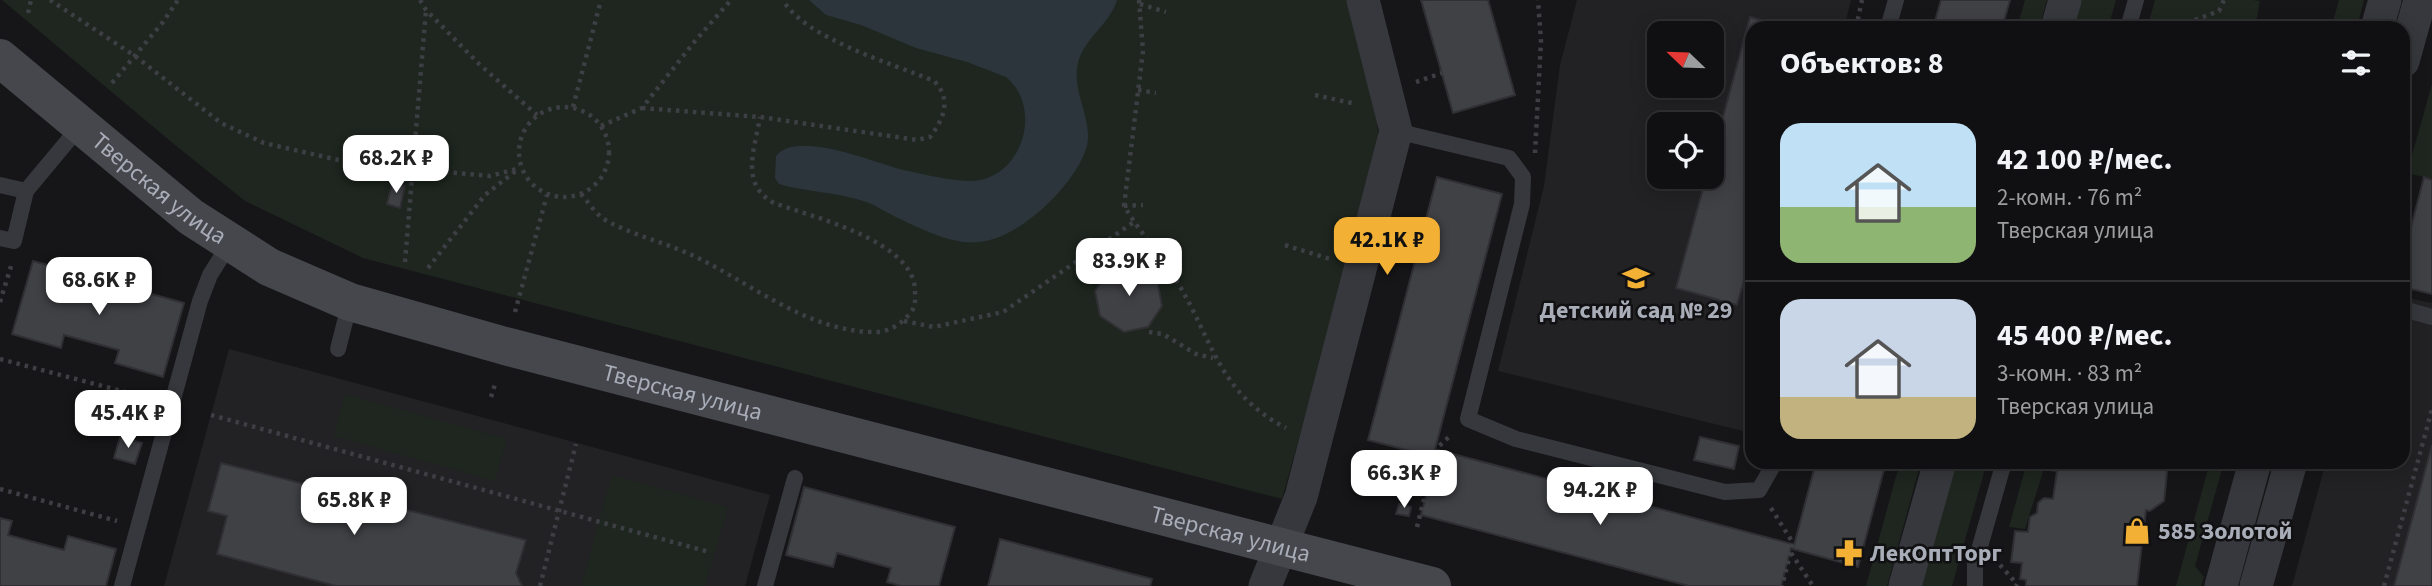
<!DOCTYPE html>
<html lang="ru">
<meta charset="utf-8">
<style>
:root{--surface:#101012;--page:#19191b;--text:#f1f3f6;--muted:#9c9d9f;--line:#303032;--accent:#f2b134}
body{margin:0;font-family:"Source Sans 3",sans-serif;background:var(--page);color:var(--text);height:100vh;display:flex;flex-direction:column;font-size:26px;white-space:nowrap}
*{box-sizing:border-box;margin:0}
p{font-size:23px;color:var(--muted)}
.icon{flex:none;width:38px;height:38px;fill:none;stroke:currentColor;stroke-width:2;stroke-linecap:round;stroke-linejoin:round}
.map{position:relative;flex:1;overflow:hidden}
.details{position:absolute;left:1745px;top:21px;width:665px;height:448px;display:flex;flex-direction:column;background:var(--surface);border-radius:21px;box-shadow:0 4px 18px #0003,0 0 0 2px var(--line)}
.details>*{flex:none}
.needle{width:46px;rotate:293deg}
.fabs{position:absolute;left:1647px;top:21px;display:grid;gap:14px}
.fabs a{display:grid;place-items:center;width:77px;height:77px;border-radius:14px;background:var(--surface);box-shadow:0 4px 18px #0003,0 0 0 2px var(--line);font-size:35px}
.price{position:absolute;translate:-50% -60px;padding:0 16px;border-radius:14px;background:#fff;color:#222;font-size:23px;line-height:46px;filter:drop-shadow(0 2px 4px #0008)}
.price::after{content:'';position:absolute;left:50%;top:42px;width:21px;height:16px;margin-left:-10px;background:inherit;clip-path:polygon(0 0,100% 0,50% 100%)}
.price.active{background:var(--accent);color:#111}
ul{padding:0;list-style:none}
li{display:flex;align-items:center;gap:21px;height:175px;padding:0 35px}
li+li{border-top:2px solid var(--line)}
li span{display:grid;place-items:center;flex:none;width:196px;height:140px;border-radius:21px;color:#555}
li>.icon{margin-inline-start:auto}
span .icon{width:84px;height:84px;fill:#fffc;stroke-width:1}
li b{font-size:30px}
h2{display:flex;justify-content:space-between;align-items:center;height:84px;padding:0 35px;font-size:30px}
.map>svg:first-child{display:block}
.built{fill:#222225;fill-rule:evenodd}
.green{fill:#1e261f}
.water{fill:#2c353c}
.building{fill:#404145;stroke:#303034;stroke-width:2}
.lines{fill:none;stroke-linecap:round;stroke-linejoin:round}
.path{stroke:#3d3f44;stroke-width:4.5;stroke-dasharray:3.5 5;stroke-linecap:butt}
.lane{stroke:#37383d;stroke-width:16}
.street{stroke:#37383d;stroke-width:33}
.secondary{stroke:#45474d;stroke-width:38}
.labels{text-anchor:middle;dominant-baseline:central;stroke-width:5;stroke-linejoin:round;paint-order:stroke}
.street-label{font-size:24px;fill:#a8adb8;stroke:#111113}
.poi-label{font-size:24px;font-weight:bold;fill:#a8adb8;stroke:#111113;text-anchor:start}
</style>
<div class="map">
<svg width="2432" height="586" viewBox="0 0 2432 586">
<rect width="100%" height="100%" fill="#161618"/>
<g class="built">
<path d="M1577 0H1851L1844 28H1752V395L1743 431 1498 371 1544 186 1560 65ZM1659 33H1712V86H1659ZM1659 124H1712V177H1659Z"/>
<path d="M2403 297 2432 303V586H2292L2326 462H2403Z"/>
<path d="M229 349 770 495 745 586H164Z"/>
</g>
<g class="green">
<path d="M2 0H1351L1375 91 1378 135 1373 175 1282 499 363 258 245 201 175 145Z"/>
<path d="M2025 0H2047L2039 28H2017Z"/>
<path d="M2080 0H2116L2108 28H2072Z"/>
<path d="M2155 0H2253L2260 1 2255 28H2147Z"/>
<path d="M2339 0H2364L2357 28H2331Z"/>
<path d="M2432 84V179L2407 173Z"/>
<path d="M345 394 507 439 495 481 334 436Z"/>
<path d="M1900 462H1921L1887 586H1866Z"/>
<path d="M1955 462H1987L1952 586H1921Z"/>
<path d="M2027 462H2046L2025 529 2009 527Z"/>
<path d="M2210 462H2224L2195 566 2204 577 2201 586H2176Z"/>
<path d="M612 475 728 507 705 586H581Z"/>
</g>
<path class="water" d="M809 0H1117C1110 24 1084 38 1078 63 1071 91 1093 119 1087 146 1080 170 1059 194 1041 210 985 258 956 246 896 217 885 212 874 204 863 201 836 192 806 192 779 184L775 178 776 156C798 128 879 165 908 171 926 175 953 181 971 181 1022 180 1044 108 1006 77L967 62 916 48 861 25 826 15Z"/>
<g class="building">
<path d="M1421 0H1488L1515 95 1453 113Z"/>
<path d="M1941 0H2010L2002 28H1933Z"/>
<path d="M1750 17 1790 28H1752V253L1737 305 1676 288 1706 177H1712V157Z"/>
<path d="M1437 177 1502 194 1433 457 1368 440Z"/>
<path d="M2424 177 2432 180V294L2403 287V237L2408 239Z"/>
<path d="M392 183 405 186 400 208 387 204Z"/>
<path d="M33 261 184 303 163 377 115 363 119 350 64 335 61 348 12 334Z"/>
<path d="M1136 264 1157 279 1162 306 1148 327 1124 332 1100 316 1095 291 1111 268Z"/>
<path d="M120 437 142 443 135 464 114 458Z"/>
<path d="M1700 437 1739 446 1734 469 1694 460Z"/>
<path d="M2432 445V586H2394Z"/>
<path d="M1438 450 1792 544 1781 586H1689L1421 515Z"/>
<path d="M1816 462H1886L1858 567 1793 549Z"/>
<path d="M2051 462H2168L2164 501 2150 511 2146 510 2137 586H2026V580L2020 579 2022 563 2011 562 2015 531 2028 532 2030 517 2037 513 2038 503 2044 498 2053 499 2057 471 2050 470Z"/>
<path d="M221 463 526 540 516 573 522 586H336L217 554 227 516 208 511Z"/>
<path d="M804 487 955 527 939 586H901L887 582 891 568 837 553 833 567 786 555Z"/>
<path d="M1399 504 1411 507 1409 516 1396 514Z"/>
<path d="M0 518 12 521 8 535 64 550 68 536 116 549 106 586H0Z"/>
<path d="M1000 539 1152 579 1150 586H988Z"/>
</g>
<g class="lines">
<g class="path">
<path d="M50 0 135 56 221 123 264 143 356 164 490 176 520 168"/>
<path d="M420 0 426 10 479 64 537 115"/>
<path d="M1139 0 1143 51 1124 206C1140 232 1160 255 1176 280 1213 339 1217 392 1286 428"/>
<path d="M1140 4 1166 12"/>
<path d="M28 13 31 0"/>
<path d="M1856 28 1862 0"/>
<path d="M2162 28 2184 24 2219 11 2224 0"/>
<path d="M1416 82 1442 73"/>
<path d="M112 83 163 22 178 0"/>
<path d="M1138 90 1156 93"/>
<path d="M1315 95 1356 104"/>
<circle cx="564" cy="152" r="45"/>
<path d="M573 107 601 0"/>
<path d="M642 108 760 117 917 140 930 137C944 119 952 99 934 81 893 64 804 38 783 0"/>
<path d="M601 126 642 108 695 41 731 0"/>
<path d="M1535 153 1541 41 1538 0"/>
<path d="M581 194C589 203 597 216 607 221 635 236 667 243 696 257 752 284 806 330 871 332 888 333 901 325 911 312 916 306 915 299 915 292 916 241 812 217 774 203 739 184 755 149 760 117"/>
<path d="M1124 206 1143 205"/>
<path d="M1285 245 1330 259"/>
<path d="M405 262 426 10"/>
<path d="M428 268 485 195 517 170"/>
<path d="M0 302 12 263"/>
<path d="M515 312 547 195"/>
<path d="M904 321 934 327 1003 312 1134 222"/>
<path d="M1149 332 1163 334 1196 354 1213 358"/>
<path d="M0 359 148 398"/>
<path d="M491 397 496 381"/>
<path d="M211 415 709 552"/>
<path d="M0 489 117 521"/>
<path d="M1771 508 1793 543 1782 586"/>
<path d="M1417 527 1437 448 1452 434"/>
<path d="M1791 553 1813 586"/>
<path d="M2000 565 2017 584 2016 586"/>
<path d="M540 586 576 444"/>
<path d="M2384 586 2432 409"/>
</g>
<g class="lane">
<path d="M1888 28 1896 0"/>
<path d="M2128 28 2136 0"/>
<path d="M1396 131 1509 158 1523 177 1522 204 1468 419 1516 439 1725 492 1759 490 1775 462"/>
<path d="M0 185 26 191 81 125"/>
<path d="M0 238 14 241 26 191"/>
<path d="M2403 309 2432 317"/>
<path d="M338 349 350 302"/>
<path d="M122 586 200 301 210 275 230 243"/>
<path d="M765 586 795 478"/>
<path d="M1975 586V564L2004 462"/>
</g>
<g class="street">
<path d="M2057 28 2065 0"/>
<path d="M2377 28 2385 0"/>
<path d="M2403 61 2420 0"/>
<path d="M1265 586 1301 497 1396 131 1363 0"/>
<path d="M1905 586 1940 462"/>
<path d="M2221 586 2255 462"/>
<path d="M2256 586 2291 462"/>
</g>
<path class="secondary" id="s1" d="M0 58 191 217 269 267 350 302 505 346 1432 586"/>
</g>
<defs>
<symbol id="school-bare" viewBox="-9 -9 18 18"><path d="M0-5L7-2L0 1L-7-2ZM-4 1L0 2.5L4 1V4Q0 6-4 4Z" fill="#f2b134" stroke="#111113" stroke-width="2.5" paint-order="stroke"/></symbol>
<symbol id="shop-bare" viewBox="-9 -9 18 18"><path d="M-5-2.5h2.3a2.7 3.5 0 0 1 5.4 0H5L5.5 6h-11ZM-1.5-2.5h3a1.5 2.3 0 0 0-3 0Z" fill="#f2b134" stroke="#111113" stroke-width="2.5" paint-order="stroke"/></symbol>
<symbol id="pharmacy-bare" viewBox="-9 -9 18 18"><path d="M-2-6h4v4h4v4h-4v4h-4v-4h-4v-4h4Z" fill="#f2b134" stroke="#111113" stroke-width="2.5" paint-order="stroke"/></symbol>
</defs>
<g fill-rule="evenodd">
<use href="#school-bare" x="1617" y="259" width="38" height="38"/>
<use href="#shop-bare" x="2118" y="512" width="38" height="38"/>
<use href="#pharmacy-bare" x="1830" y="534" width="38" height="38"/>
</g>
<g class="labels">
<g class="street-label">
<text stroke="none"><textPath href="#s1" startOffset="206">Тверская улица</textPath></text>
<text stroke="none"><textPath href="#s1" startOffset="774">Тверская улица</textPath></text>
<text stroke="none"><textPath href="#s1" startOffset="1340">Тверская улица</textPath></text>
</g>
<g class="poi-label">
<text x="1636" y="310" text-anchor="middle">Детский сад № 29</text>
<text x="2158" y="531">585 Золотой</text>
<text x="1870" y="553">ЛекОптТорг</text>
</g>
</g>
</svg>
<div class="fabs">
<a><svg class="needle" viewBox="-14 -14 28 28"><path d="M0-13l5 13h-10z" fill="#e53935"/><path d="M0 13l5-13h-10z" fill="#9c9d9f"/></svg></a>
<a><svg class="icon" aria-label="locate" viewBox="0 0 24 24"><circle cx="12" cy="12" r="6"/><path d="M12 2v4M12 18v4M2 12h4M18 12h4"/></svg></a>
</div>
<b class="price" style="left:396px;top:195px">68.2K ₽</b>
<b class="price active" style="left:1387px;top:277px">42.1K ₽</b>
<b class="price" style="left:1129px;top:298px">83.9K ₽</b>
<b class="price" style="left:99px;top:317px">68.6K ₽</b>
<b class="price" style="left:128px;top:450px">45.4K ₽</b>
<b class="price" style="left:1404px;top:510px">66.3K ₽</b>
<b class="price" style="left:1600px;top:527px">94.2K ₽</b>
<b class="price" style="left:354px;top:537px">65.8K ₽</b>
<section class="details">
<h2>Объектов: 8<svg class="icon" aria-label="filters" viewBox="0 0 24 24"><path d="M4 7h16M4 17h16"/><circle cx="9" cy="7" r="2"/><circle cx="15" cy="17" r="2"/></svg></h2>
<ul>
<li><span style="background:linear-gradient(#bfe0f5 60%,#8fb573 0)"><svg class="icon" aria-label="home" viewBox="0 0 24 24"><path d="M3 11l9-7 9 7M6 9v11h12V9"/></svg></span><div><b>42 100 ₽/мес.</b><p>2-комн. · 76 m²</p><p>Тверская улица</p></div></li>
<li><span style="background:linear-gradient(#c9d6e8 70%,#c2b280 0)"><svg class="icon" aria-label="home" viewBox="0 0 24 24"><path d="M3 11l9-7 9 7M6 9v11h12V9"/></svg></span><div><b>45 400 ₽/мес.</b><p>3-комн. · 83 m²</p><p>Тверская улица</p></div></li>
</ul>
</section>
</div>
